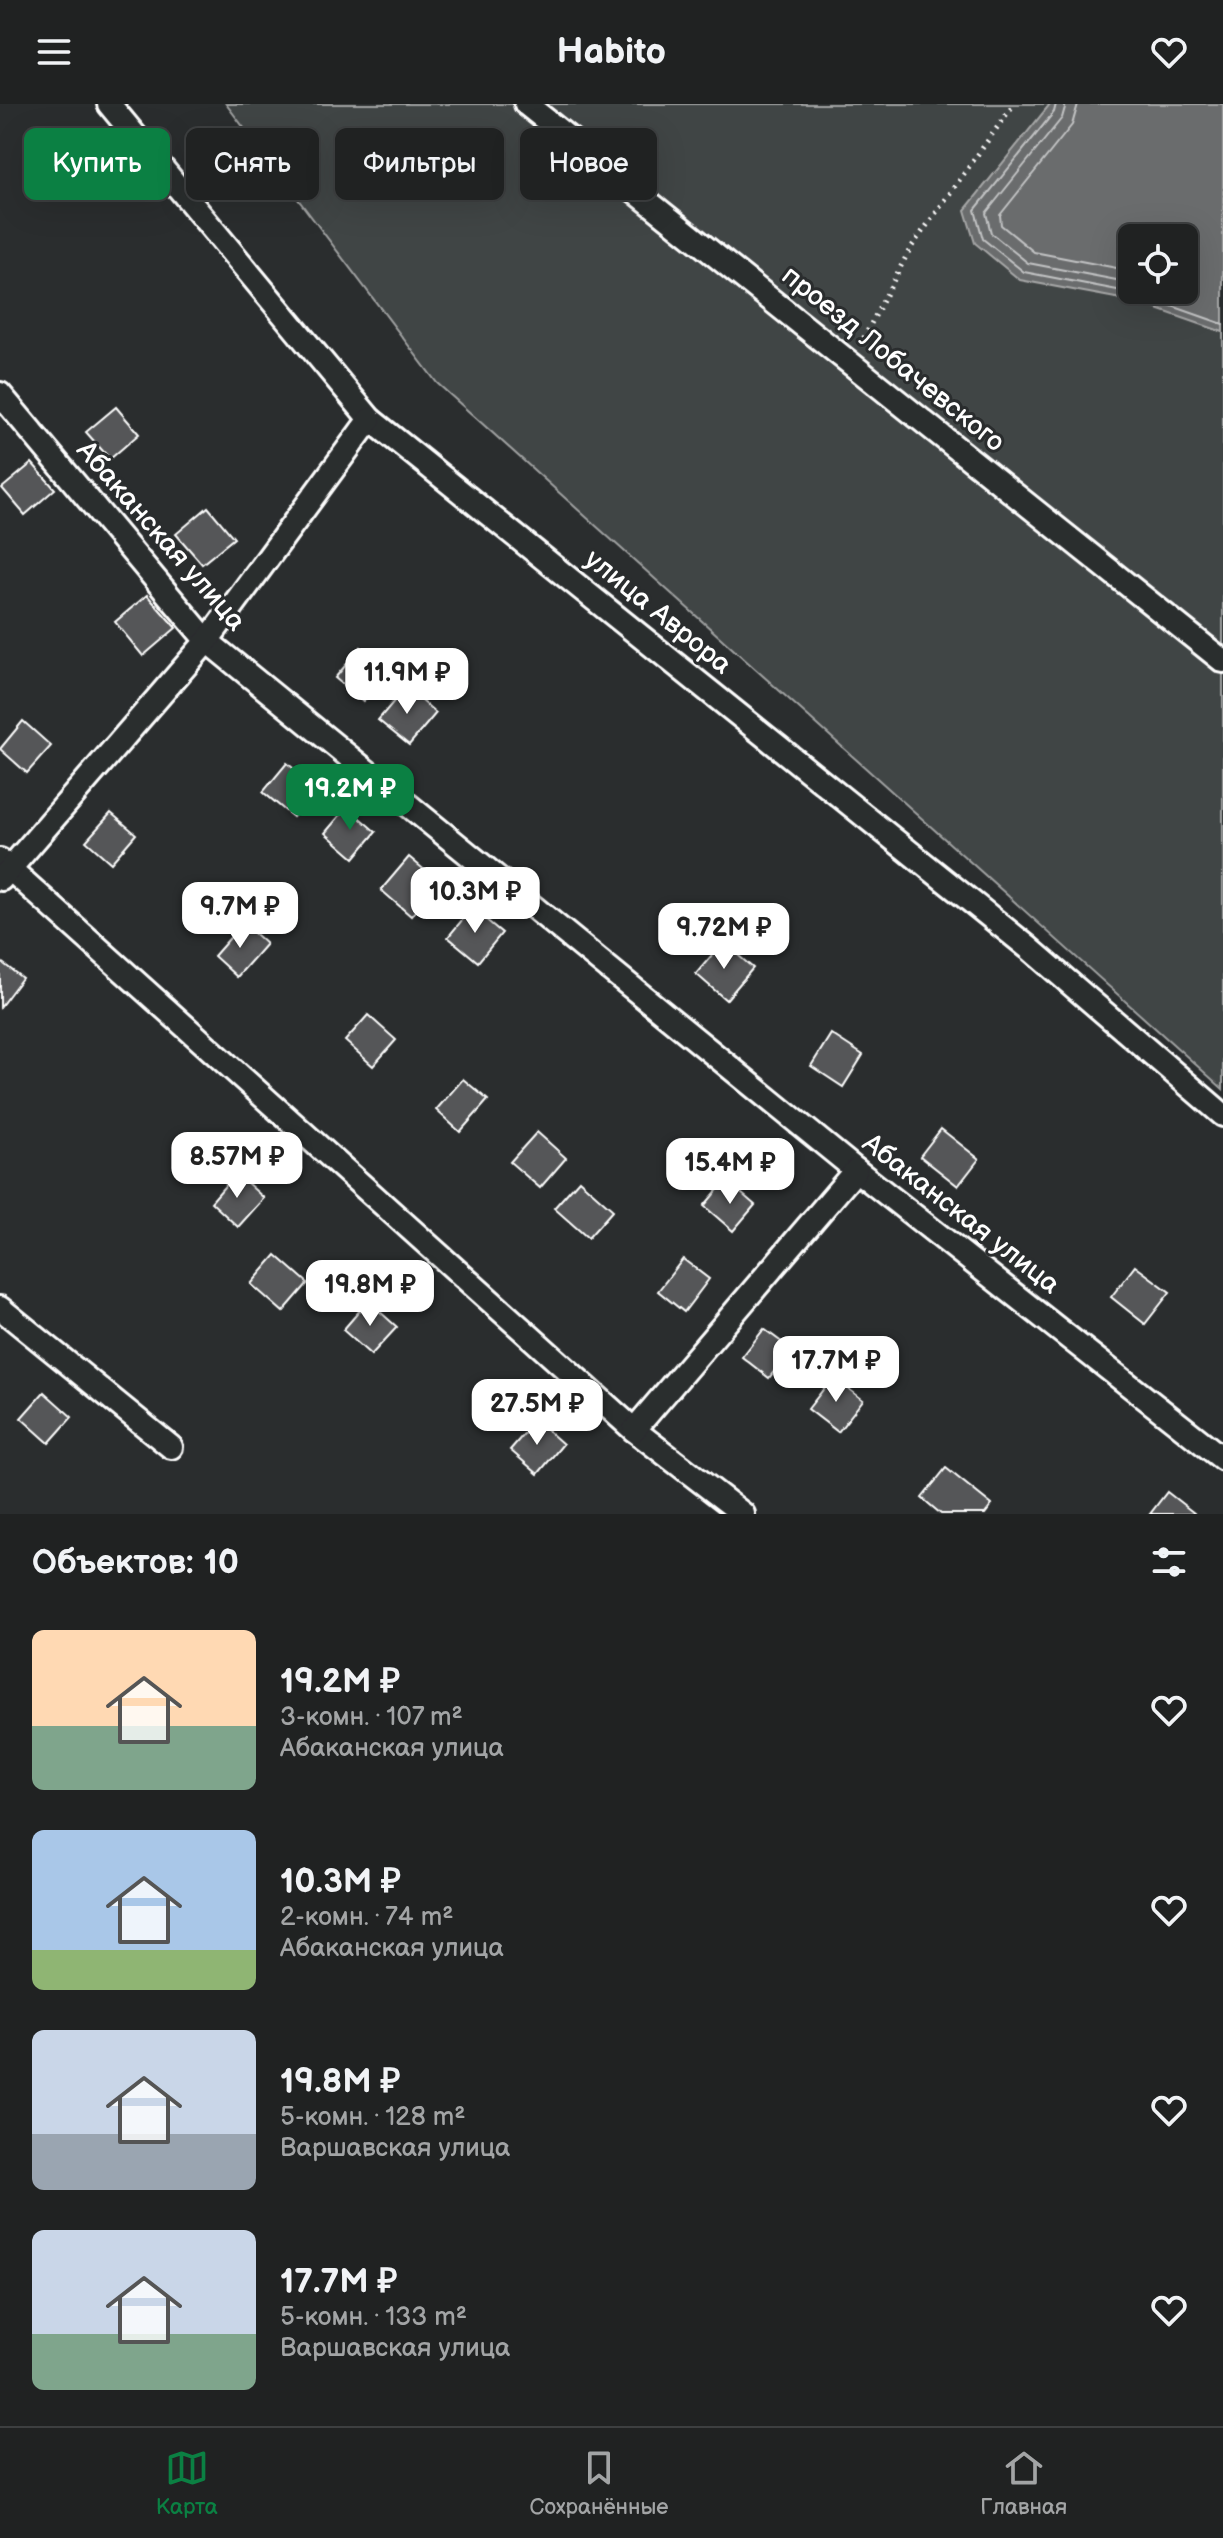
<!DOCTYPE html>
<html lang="ru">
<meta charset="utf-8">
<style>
:root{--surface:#202222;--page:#2d2f2f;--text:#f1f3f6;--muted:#a2a4a5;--line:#3d3f40;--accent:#0b8043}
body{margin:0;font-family:"Balsamiq Sans",sans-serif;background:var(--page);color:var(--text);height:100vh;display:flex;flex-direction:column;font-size:30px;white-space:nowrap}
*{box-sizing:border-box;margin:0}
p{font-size:26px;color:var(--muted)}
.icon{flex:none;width:44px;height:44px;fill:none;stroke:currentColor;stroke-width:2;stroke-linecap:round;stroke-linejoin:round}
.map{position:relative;height:1410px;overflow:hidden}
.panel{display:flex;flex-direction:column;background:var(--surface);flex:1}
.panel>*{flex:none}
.hud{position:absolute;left:24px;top:24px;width:800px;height:72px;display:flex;gap:16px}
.fabs{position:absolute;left:1118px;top:120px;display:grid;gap:16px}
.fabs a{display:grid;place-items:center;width:80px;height:80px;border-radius:12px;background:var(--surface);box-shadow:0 8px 32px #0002,0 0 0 2px var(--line);font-size:40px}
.price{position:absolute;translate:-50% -68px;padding:0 18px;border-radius:16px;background:#fff;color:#222;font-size:26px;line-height:52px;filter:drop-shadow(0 2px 4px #0008)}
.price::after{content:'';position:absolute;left:50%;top:48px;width:24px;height:18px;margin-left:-12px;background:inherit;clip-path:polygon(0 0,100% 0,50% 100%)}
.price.active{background:var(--accent);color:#fff}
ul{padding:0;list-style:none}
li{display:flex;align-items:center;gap:24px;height:200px;padding:0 32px}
li span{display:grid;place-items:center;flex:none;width:224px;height:160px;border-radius:12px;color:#555}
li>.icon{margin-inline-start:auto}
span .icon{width:96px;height:96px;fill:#fffc;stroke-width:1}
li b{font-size:34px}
h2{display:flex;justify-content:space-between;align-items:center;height:96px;padding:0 32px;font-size:34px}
.chip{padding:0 28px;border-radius:12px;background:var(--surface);box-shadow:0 8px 32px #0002,0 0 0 2px var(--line);font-size:28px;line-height:72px}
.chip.active{background:var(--accent);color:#fff}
header{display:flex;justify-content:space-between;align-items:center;height:104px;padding:0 32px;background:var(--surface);font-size:36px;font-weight:700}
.tabs{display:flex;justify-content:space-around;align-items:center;height:112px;border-top:2px solid var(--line);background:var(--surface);font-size:22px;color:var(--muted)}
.tabs a{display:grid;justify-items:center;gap:4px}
.tabs .active{color:var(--accent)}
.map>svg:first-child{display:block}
.green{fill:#414445;stroke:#a0a2a2;stroke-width:2;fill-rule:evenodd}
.water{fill:#6a6c6d;stroke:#a6a7a7;stroke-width:2;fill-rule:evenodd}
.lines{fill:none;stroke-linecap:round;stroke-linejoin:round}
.shore{stroke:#c3c4c5;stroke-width:2}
.building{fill:#555758;stroke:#fff;stroke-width:2}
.street-casing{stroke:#fff;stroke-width:28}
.path{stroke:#fff;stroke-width:5;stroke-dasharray:2 6;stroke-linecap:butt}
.street{stroke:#2a2d2e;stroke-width:22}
.labels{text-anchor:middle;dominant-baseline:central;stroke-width:6;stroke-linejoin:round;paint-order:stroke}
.street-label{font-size:28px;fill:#fff;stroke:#2a2d2e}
</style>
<header><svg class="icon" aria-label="menu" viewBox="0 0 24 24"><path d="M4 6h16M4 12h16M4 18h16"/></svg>Habito<svg class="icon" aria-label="heart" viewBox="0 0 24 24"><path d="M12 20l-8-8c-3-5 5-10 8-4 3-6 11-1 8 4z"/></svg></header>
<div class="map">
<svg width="1223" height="1410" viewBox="0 0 1223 1410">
<rect width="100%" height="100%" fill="#2a2d2e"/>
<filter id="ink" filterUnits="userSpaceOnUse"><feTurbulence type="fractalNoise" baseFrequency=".0125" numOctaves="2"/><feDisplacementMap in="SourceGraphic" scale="16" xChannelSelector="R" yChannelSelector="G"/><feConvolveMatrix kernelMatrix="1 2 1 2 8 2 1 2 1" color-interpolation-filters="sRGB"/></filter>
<g filter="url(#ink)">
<path class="green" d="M226 0H1223V985L437 279ZM1132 134H1184V186H1132Z"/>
<path class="water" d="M1050 0H1223V228L1137 198 1020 176 975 139 965 106ZM1132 134H1184V186H1132Z"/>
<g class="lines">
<g class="shore">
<path d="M1056 0 1054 8 975 106 983 135 1024 168 1138 190 1223 220"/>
<path d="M1066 0 1062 14 986 109 991 129 1028 159 1132 179"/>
<path d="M1078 0 1072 21 1000 111 1001 121 1034 148 1132 167"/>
</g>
</g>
<g class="building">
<path d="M116 303 139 330 110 355 86 328Z"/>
<path d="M32 359 55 385 25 411 2 384Z"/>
<path d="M208 403 234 434 202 460 176 430Z"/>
<path d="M147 491 176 524 143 552 115 518Z"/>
<path d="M361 543 389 567 363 598 335 574Z"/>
<path d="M406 583 436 609 409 641 378 616Z"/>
<path d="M23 617 51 642 27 669 0 645Z"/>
<path d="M287 659 318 685 293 713 263 688Z"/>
<path d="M347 703 376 728 354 754 325 729Z"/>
<path d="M111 709 136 730 111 759 86 737Z"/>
<path d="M409 753 440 779 411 812 381 786Z"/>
<path d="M472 804 502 829 478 858 448 833Z"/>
<path d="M243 819 266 840 237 873 214 852Z"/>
<path d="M723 838 753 864 726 896 696 870Z"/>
<path d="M0 857 22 874 0 903Z"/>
<path d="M368 911 396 936 373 962 345 937Z"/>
<path d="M831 930 863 951 843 983 811 962Z"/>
<path d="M463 975 488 996 460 1028 436 1006Z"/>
<path d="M941 1025 979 1055 958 1082 920 1052Z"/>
<path d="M537 1028 566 1054 540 1084 510 1058Z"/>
<path d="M236 1069 264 1094 238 1123 211 1098Z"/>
<path d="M579 1076 613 1106 588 1134 554 1104Z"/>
<path d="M726 1076 755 1101 733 1127 704 1102Z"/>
<path d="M276 1151 308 1179 283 1208 251 1180Z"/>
<path d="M683 1155 709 1175 684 1208 658 1187Z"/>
<path d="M1135 1162 1170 1188 1145 1220 1111 1193Z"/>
<path d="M368 1197 397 1223 371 1251 343 1226Z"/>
<path d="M764 1225 791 1245 769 1274 742 1253Z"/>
<path d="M833 1273 863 1296 838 1328 808 1305Z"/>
<path d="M44 1288 72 1313 49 1339 21 1314Z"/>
<path d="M536 1316 563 1340 538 1370 510 1346Z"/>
<path d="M946 1364 992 1401 985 1410H941L922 1394Z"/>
<path d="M1167 1388 1194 1409 1193 1410H1150Z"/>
</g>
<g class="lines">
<defs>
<g id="street">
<path d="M109 0 370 315 1029 844 1223 1011"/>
<path d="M526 0 1223 557"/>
<path d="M0 290 207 537 856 1066 1223 1355"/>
<path d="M0 756 634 1326 743 1410"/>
<path d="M1 775 207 537 370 315"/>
<path d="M0 1204 171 1343"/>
<path d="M634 1326 856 1066"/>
</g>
</defs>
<use href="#street" class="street-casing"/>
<path class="path" d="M860 241 910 145 1014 0"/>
<use href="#street" class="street"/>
</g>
</g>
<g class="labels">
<g class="street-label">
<text transform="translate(893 255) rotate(39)">проезд Лобачевского</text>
<text transform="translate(161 432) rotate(49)">Абаканская улица</text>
<text transform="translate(658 508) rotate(39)">улица Аврора</text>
<text transform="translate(961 1110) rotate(38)">Абаканская улица</text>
</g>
</g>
</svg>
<div class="fabs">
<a><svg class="icon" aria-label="locate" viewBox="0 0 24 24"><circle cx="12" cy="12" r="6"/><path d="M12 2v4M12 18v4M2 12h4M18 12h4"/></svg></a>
</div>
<b class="price" style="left:407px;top:612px">11.9M ₽</b>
<b class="price active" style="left:350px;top:728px">19.2M ₽</b>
<b class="price" style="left:475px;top:831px">10.3M ₽</b>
<b class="price" style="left:240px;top:846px">9.7M ₽</b>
<b class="price" style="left:724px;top:867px">9.72M ₽</b>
<b class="price" style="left:237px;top:1096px">8.57M ₽</b>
<b class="price" style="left:730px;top:1102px">15.4M ₽</b>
<b class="price" style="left:370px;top:1224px">19.8M ₽</b>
<b class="price" style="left:836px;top:1300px">17.7M ₽</b>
<b class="price" style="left:537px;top:1343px">27.5M ₽</b>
<div class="hud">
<a class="chip active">Купить</a>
<a class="chip">Снять</a>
<a class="chip">Фильтры</a>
<a class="chip">Новое</a>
</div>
</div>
<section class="panel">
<h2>Объектов: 10<svg class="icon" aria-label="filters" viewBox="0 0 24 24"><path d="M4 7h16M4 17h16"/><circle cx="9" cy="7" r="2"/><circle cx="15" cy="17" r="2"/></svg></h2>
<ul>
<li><span style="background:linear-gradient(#ffd9b3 60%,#7fa58c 0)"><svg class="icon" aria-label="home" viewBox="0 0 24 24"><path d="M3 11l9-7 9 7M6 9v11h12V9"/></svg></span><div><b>19.2M ₽</b><p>3-комн. · 107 m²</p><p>Абаканская улица</p></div><svg class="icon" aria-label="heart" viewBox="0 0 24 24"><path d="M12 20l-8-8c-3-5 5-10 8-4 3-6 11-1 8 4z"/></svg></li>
<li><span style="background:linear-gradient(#a9c7e8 75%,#8fb573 0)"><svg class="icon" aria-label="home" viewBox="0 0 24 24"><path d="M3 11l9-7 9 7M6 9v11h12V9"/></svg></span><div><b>10.3M ₽</b><p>2-комн. · 74 m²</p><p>Абаканская улица</p></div><svg class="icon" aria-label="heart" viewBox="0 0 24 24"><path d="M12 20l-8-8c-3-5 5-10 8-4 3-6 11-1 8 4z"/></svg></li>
<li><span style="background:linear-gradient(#c9d6e8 65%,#9aa5b1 0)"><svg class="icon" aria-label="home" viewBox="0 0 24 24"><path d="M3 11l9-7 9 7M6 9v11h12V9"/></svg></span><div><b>19.8M ₽</b><p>5-комн. · 128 m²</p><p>Варшавская улица</p></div><svg class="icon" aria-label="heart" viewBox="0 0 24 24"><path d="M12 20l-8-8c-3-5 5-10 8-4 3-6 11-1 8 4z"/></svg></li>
<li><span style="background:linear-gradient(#c9d6e8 65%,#7fa58c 0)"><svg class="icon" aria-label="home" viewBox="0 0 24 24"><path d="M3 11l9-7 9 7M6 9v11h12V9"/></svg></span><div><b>17.7M ₽</b><p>5-комн. · 133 m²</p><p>Варшавская улица</p></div><svg class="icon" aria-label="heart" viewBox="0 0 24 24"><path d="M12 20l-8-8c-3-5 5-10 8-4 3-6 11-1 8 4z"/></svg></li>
</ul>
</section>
<nav class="tabs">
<a class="active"><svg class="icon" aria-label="map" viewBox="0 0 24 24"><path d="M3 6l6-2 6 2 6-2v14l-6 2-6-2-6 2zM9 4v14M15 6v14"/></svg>Карта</a>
<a><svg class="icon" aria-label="saved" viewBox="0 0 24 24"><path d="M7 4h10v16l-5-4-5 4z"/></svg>Сохранённые</a>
<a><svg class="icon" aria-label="home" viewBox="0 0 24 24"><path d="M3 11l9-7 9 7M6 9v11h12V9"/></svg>Главная</a>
</nav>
